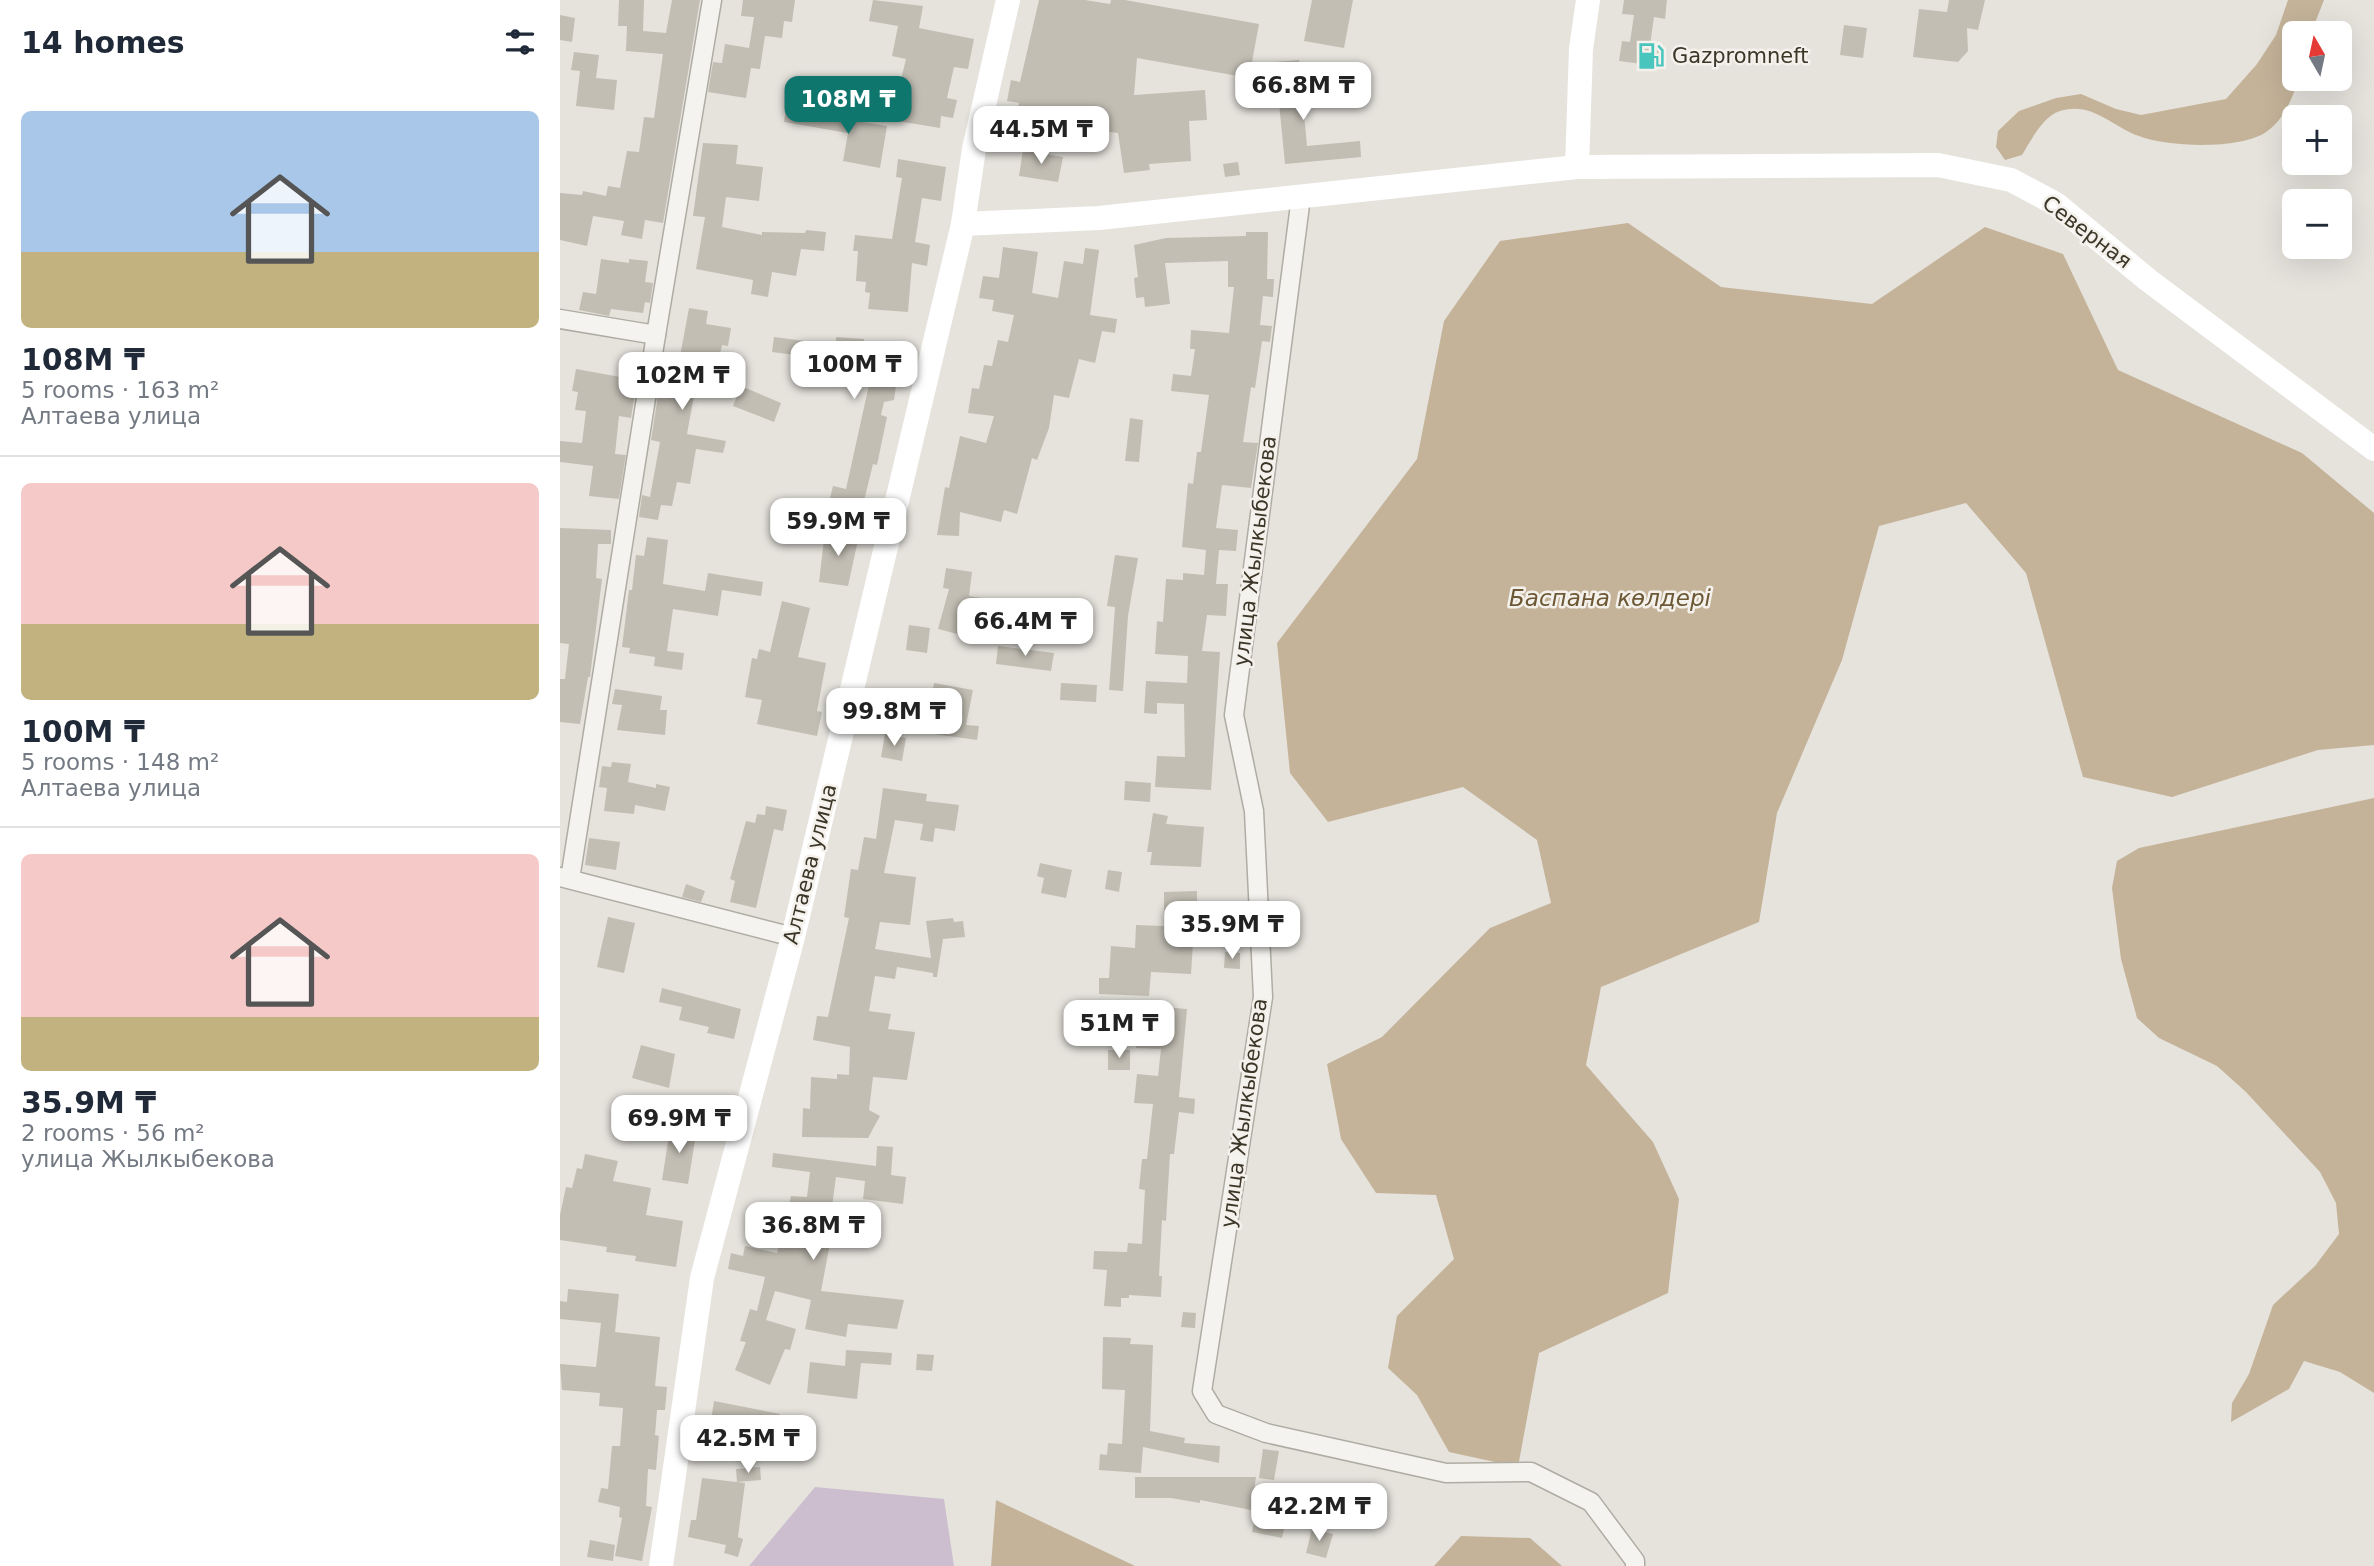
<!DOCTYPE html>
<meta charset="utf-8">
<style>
:root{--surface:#fff;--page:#f6f6f7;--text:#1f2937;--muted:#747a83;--line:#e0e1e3;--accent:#0f766e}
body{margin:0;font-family:"DejaVu Sans",sans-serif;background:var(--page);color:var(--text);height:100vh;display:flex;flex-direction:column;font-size:26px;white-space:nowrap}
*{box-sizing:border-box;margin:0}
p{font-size:23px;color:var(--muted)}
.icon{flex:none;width:38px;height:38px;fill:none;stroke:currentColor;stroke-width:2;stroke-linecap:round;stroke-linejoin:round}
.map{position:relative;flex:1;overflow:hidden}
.side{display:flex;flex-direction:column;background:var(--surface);width:560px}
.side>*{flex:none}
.needle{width:46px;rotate:351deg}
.fabs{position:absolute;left:1722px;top:21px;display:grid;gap:14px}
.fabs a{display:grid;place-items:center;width:70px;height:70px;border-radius:10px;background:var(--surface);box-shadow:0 7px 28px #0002;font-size:35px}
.price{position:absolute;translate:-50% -60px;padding:0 16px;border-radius:14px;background:#fff;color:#222;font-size:23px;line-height:46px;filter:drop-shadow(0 2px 4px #0008)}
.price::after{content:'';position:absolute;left:50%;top:42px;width:21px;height:16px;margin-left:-10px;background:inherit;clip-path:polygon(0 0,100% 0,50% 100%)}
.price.current{background:var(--accent);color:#fff}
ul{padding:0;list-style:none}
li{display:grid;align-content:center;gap:14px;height:371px;padding:0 21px}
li+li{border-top:2px solid var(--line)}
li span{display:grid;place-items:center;height:217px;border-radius:10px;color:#555}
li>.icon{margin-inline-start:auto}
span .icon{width:126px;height:126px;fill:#fffc;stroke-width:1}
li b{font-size:30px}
h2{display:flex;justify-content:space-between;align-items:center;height:84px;padding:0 21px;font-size:30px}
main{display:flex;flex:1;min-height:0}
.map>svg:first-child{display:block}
.green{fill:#ccbecf}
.water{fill:#c4b399}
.building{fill:#c2beb4}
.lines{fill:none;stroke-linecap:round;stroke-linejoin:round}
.street-casing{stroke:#afaca3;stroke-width:21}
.street{stroke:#f4f3ef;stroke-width:18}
.secondary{stroke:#fff;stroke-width:24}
.labels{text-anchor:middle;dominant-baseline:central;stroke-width:5;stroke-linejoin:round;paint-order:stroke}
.poi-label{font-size:21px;fill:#3b3627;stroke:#f4f1ec;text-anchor:start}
.street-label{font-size:21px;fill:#3b3627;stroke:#f4f1ec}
.water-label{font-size:23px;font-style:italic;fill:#6c5834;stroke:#f4f1ec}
</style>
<main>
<section class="side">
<h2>14 homes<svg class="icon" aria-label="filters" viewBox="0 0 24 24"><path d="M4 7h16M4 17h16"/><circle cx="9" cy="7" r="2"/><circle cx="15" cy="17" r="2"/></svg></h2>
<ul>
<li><span style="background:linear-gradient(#a9c7e8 65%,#c2b280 0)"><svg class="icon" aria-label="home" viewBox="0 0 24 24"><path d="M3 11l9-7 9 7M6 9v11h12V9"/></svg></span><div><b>108M ₸</b><p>5 rooms · 163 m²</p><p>Алтаева улица</p></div></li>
<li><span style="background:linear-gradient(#f6c9c9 65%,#c2b280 0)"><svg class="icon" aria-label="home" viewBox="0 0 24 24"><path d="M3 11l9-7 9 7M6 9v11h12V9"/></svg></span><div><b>100M ₸</b><p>5 rooms · 148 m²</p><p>Алтаева улица</p></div></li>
<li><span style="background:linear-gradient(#f6c9c9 75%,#c2b280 0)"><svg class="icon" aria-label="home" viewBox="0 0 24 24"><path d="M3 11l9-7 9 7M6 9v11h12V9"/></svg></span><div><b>35.9M ₸</b><p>2 rooms · 56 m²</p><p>улица Жылкыбекова</p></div></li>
</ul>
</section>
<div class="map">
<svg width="1814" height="1566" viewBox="0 0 1814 1566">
<rect width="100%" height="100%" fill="#e6e3dd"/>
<path class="green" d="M255 1487 384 1499 394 1566H189Z"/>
<g class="water">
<path d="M1728 0H1764L1751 33H1734V79H1739C1731 100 1725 119 1706 132 1681 150 1607 147 1579 136 1551 126 1532 101 1500 111 1482 117 1471 141 1462 155L1445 160 1436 147 1438 131 1459 111 1496 98 1521 94 1556 109 1581 115 1666 99 1697 64 1716 35Z"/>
<path d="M1068 223 1161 287 1312 304 1425 227 1503 254 1558 370 1742 453 1814 513V745L1758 750 1612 797 1523 777 1466 573 1406 503 1319 526 1282 660 1217 813 1199 922 1041 987 1026 1065 1093 1142 1119 1199 1108 1293 979 1353 958 1467 889 1452 857 1395 828 1368 837 1316 894 1259 876 1195 816 1193 781 1139 767 1064 822 1037 930 928 991 903 977 840 903 787 768 822 730 773 717 643 857 459 884 321 940 241Z"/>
<path d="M1814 798V1393L1780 1372 1744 1361 1729 1389 1671 1422 1672 1403 1689 1374 1713 1305 1755 1266 1779 1234 1776 1203 1760 1172 1686 1092 1657 1066 1599 1038 1577 1018 1561 959 1552 888 1557 861 1579 848Z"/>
<path d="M436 1500 575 1566H431Z"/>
<path d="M901 1536 970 1538 1002 1566H874Z"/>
</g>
<g class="building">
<path d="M59 0H84L83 31 106 33 112 0H140L103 223 85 220 82 239 61 235 64 221 33 216 27 246 0 240V193L22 195 23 191 46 196 48 186 60 188 67 151 79 152 84 117 94 118 103 54 66 51 67 26H58Z"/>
<path d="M183 0H235L232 22 224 21 222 38 205 36 200 69 191 68 186 98 148 92 153 62 162 63 165 44 189 48 194 17 181 16Z"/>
<path d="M313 0 363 6 359 28 414 39 408 69 394 67 387 98 397 100 393 118 381 116 380 128 331 120 346 59 332 56 338 26 309 21Z"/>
<path d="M479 0H525L550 4 551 0H565L699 24 689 78 577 58 574 95 645 90 647 120 629 121 631 161 589 164 590 170 564 173 558 133 513 128 515 118 482 112 480 126 456 122 459 103 447 101 451 80 460 82Z"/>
<path d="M752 0H793L784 48 744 41Z"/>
<path d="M1064 0H1107L1105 19 1094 17 1090 45 1100 47 1098 66 1059 61 1062 41 1070 42 1074 15 1062 14Z"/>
<path d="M1389 0H1425L1418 30 1407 28 1408 51 1398 62 1353 57 1359 9 1387 12Z"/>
<path d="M0 15 15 18 12 42 0 40Z"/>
<path d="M1284 25 1307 28 1303 58 1280 55Z"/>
<path d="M14 52 39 55 36 78 57 80 54 110 16 106 20 71 11 70Z"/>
<path d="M739 60 747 146 800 141 801 157 725 164 715 62Z"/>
<path d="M226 109 327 126 320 168 283 161 288 133 224 122Z"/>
<path d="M143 143 178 145 176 164 203 167 199 201 166 197 162 227 202 235V232L245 233 246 230 266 232 264 251 241 249 236 276 212 272 208 297 191 294 193 280 136 269 145 217 133 216Z"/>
<path d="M463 150 503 157 498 182 459 176Z"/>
<path d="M338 159 386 167 381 201 362 198 355 242 370 245 367 266 352 263 348 312 308 309 310 293 305 292 306 282 296 281 298 251H293L295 235 332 239 342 178 336 177Z"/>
<path d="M678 162 680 175 665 177 663 164Z"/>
<path d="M686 232H708L707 279H714L713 297 703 296 700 325 712 326 710 342 702 341 695 388 691 387 683 442 698 443 691 488 662 485 656 528 678 530 676 551 659 550 656 584H668L666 616 647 615 642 651 660 652 651 790 595 787 597 756 625 757 624 704 597 703V714L584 713 586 681 627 683 628 656 595 654 597 621 603 622 606 579 623 580V573L644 575 646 550 622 547 628 483 633 484 637 452H641L649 395 611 391 613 374 631 376 635 349H630L631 330 669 333 674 287H668V261L605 263 610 304 585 307 584 297 576 298 574 278 578 277 574 245 606 238 686 236Z"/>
<path d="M443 247 478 252 472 293 498 298 504 261 523 264 525 248 539 250 530 315 557 319 555 333 542 331 535 363 519 359 509 398 494 395 489 428 477 460 472 458 457 514 444 510 441 522 400 512 399 536 377 535 385 487 389 488 400 436 426 443 434 416 408 413 412 388 419 389 424 365 432 366 438 340 448 342 454 315 432 311 434 300 419 298 423 276 439 278Z"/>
<path d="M41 259 69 263V259L88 261 85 282 93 283 90 303 85 302 83 313 51 309 49 316 19 310 23 292 36 294Z"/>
<path d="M129 308 148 311 146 324 171 328 168 346 162 345 156 372 139 368 127 434 166 441 163 453 136 449 130 484 117 482 112 506 101 505 98 520 79 517 82 495 90 497 100 442 91 440 100 383 103 384 107 365 118 367Z"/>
<path d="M214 337 276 345V337L304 339V345L341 351 334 400 324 402 321 415 327 417 317 465 313 464 302 509 269 502 273 486 286 489 314 362 279 359 276 379 247 375 250 357 212 352Z"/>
<path d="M16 369 77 380 71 418 59 416 55 454 66 455 59 499 29 496 33 466 0 462V441L22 443 26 411 15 410 18 392 12 391Z"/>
<path d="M181 386 221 403 214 422 173 406Z"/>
<path d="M570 418 583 420 579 462 565 461Z"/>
<path d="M0 528 51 530V544H38L36 578 42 579 30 677H28L20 724 0 722V679H5L9 644 0 643Z"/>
<path d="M274 530 294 534 293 539 298 540 288 586 259 582 265 531 273 533Z"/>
<path d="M87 537 108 540 103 584 145 591 148 573 203 582 201 596 162 590 158 616 113 609 107 651 124 653 122 670 94 666 95 657 69 653 70 648 62 647 69 590H72L76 555 84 556Z"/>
<path d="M555 555 578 558 568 616 563 691 549 690 555 607 547 606Z"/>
<path d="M386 568 412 572 409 596 439 601 437 615 415 611 409 637 378 629 389 589 383 588Z"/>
<path d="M222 601 250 608 238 657 266 663 257 711 262 712 257 736 197 724 202 700 185 697 192 658 197 659 199 649 210 652Z"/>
<path d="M349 625 370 628 367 653 346 650Z"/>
<path d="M438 646 494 653 491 671 436 664Z"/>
<path d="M374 683 413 690 406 725 419 726 417 740 338 729 341 707 369 711Z"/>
<path d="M501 683 537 685 536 702 500 700Z"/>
<path d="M55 689 102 696 100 710H107L105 735 57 730 62 705 52 704Z"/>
<path d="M325 734 346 738 342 761 321 757Z"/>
<path d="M52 762 71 764 68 782 96 788V784L110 787 105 811 75 805 74 814 44 811 47 788 39 787 42 766 51 767Z"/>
<path d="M565 781 591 783 590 802 564 800Z"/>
<path d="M323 788 367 794 366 801 399 805 395 831 375 828 373 842 360 840 363 824 335 820 324 873 356 877 350 925 320 922 315 949 371 958 366 921 393 918 394 922 403 921 405 937 383 939 377 977H373V973L337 967 335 979 315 976 309 1011 331 1014 328 1029 355 1032 347 1080 313 1077 309 1110 320 1116 308 1138 242 1137 243 1108 250 1109 251 1077 277 1079V1074L289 1075 290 1047 253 1040 257 1016 268 1017 289 918 284 917 291 869 298 870 304 837 316 839Z"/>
<path d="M206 806 227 810 223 831 214 829 196 908 170 902 175 881 170 879 186 821 195 823 197 814 205 815Z"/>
<path d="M593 813 608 816 606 824 644 827 641 867 590 865 592 852H587Z"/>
<path d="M29 838 60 842 56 870 25 865Z"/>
<path d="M480 863 512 870 506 898 481 893 484 878 477 876Z"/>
<path d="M548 870 562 872 559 892 545 889Z"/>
<path d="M126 884 145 891 141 902 122 897Z"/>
<path d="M637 891V928H642L641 943H633L631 974 591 972 589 996 539 994V978H549L551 946 575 948 576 925 604 926V892Z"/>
<path d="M48 917 75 923 64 973 37 967Z"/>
<path d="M665 952 680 953V969L664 968Z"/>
<path d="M102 988 181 1009 174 1039 147 1033 149 1027 119 1020 122 1007 99 1002Z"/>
<path d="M591 1006 627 1009 619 1097 635 1099 634 1114 619 1112 614 1154H610L606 1221 602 1220 599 1276H602L601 1297 569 1295V1298H561V1307L544 1306 547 1270 533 1269 534 1251 567 1252 568 1243 582 1244 585 1190 579 1189 582 1159H587L593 1104 574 1103 577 1074 598 1076 601 1049 576 1048 577 1029 589 1030Z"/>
<path d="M81 1045 115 1054 109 1088 72 1078Z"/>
<rect x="548" y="1050" width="22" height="20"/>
<path d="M111 1123 124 1125 123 1131 136 1134 128 1184 102 1180Z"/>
<path d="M317 1146 333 1147 331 1175 346 1177 343 1204 303 1199 305 1181 276 1177 271 1214 288 1216 286 1235 272 1233 261 1291 344 1300 337 1329 288 1324 286 1337 245 1329 251 1300 215 1291 206 1320 236 1329 230 1350 225 1349 210 1385 175 1370 186 1342 180 1341 190 1309 197 1311 205 1277 168 1269 171 1253 183 1256 185 1246 217 1253 231 1196 247 1197 250 1172 212 1167 213 1153 316 1166Z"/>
<path d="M25 1154 58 1161 53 1181 91 1188 86 1215 123 1221 116 1267 75 1261 76 1256 46 1252 47 1247 0 1240V1215L6 1187 12 1188 17 1168 22 1169Z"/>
<path d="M8 1289 59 1294 55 1332 100 1337 95 1386 107 1387 105 1410H97L95 1435 99 1436 96 1470 88 1469 86 1506 92 1507 82 1561 55 1556 62 1518 59 1517 60 1507 38 1502 41 1488 48 1489 52 1446H60L63 1408 39 1406 40 1393 2 1390 0 1364 36 1367 41 1323 0 1319V1301L7 1302Z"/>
<path d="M623 1312 636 1313 635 1328 621 1327Z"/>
<path d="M543 1337 571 1338 570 1344 593 1345 590 1431 625 1438 624 1443 660 1446 659 1463 583 1447 581 1473 539 1470 540 1454 547 1455 548 1443 562 1444 565 1390 542 1389Z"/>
<path d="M286 1350 332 1353 331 1365 301 1363 297 1399 247 1393 250 1362 285 1366Z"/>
<path d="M357 1354 374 1355 372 1371 356 1370Z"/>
<path d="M154 1401 220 1414 217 1436 150 1427Z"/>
<path d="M703 1449 719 1451 714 1480 699 1478Z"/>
<path d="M200 1467 201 1480 177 1482 176 1469Z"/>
<path d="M575 1477H696L691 1510 640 1500V1503L611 1498H575Z"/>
<path d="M142 1478 185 1483 178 1537 183 1539 178 1557 164 1553 166 1545 128 1537 131 1520H136Z"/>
<path d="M698 1504 728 1511 722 1538 692 1532Z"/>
<path d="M752 1529 773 1534 766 1558 746 1553Z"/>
<path d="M30 1540 55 1545 53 1561 27 1557Z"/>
</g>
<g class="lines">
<defs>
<g id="street">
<path d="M741 197 674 715 694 811 703 997 642 1391 656 1414 706 1433 886 1473 971 1472 1031 1502 1075 1561V1566"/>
<path d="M0 319 96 335"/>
<path d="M0 877 233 937"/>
<path d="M10 879 96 335 152 0"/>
</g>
</defs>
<use href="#street" class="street-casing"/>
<use href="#street" class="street"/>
<g class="secondary">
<path d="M1017 167 1021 49 1028 0"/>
<path d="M403 224 539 218 1017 167 1378 165 1451 180 1496 204 1588 280 1814 449"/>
<path d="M101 1566 142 1278 233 937 403 224 414 149 448 0"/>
</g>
</g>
<defs>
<symbol id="fuel-bare" viewBox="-9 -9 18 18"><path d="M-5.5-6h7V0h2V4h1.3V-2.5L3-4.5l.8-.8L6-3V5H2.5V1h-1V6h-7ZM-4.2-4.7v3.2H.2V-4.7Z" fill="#48c5bd" stroke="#f4f1ec" stroke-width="2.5" paint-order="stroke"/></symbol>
</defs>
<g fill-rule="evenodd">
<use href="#fuel-bare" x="1072" y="37" width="38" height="38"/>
</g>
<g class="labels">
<g class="poi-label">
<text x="1112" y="56">Gazpromneft</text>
</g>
<g class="street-label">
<text transform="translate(1527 232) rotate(37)">Северная</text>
<text transform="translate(695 551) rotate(-83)">улица Жылкыбекова</text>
<text transform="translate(250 864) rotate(-76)">Алтаева улица</text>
<text transform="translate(684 1113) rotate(-82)">улица Жылкыбекова</text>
</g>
<g class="water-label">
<text x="1050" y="598">Баспана көлдері</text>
</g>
</g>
</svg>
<div class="fabs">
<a><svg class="needle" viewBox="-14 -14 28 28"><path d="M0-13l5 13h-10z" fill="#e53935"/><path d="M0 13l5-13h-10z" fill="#747a83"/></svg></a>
<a>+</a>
<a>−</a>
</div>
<b class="price" style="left:743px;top:122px">66.8M ₸</b>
<b class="price current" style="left:288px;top:136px">108M ₸</b>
<b class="price" style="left:481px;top:166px">44.5M ₸</b>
<b class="price" style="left:294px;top:401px">100M ₸</b>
<b class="price" style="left:122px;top:412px">102M ₸</b>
<b class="price" style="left:278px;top:558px">59.9M ₸</b>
<b class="price" style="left:465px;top:658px">66.4M ₸</b>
<b class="price" style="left:334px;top:748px">99.8M ₸</b>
<b class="price" style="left:672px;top:961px">35.9M ₸</b>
<b class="price" style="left:559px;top:1060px">51M ₸</b>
<b class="price" style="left:119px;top:1155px">69.9M ₸</b>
<b class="price" style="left:253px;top:1262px">36.8M ₸</b>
<b class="price" style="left:188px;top:1475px">42.5M ₸</b>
<b class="price" style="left:759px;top:1543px">42.2M ₸</b>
</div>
</main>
